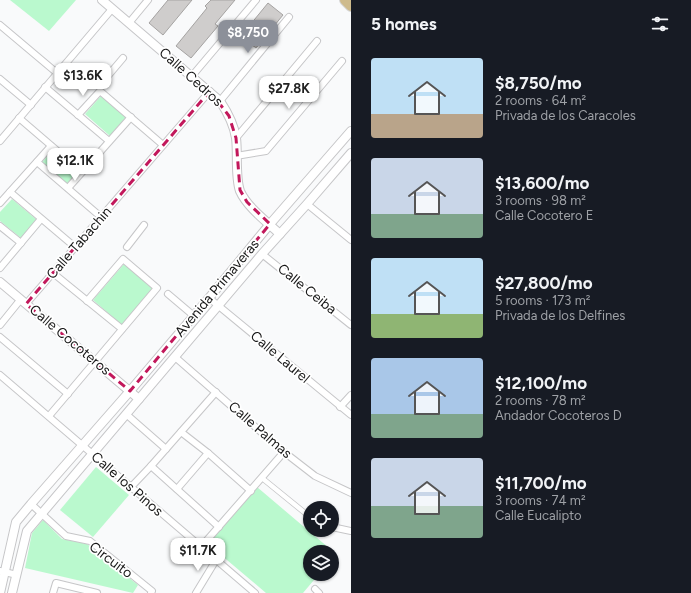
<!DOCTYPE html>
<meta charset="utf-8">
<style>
:root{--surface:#171b24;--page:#242831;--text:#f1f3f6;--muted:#9ea1a6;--accent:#8c9099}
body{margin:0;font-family:Figtree,sans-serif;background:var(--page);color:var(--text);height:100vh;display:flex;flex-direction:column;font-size:15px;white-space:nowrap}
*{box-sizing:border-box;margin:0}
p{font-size:13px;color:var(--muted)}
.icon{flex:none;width:22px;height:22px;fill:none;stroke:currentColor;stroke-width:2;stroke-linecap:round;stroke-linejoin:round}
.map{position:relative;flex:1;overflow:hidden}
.sheet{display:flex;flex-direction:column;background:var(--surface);width:340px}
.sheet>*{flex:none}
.fabs{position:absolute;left:303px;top:501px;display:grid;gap:8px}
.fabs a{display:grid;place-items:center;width:36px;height:36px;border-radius:50%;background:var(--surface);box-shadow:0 1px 3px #0004;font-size:20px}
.price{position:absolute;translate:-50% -34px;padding:0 9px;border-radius:8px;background:#fff;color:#222;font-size:13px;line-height:26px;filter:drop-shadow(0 1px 2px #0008)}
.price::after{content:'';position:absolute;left:50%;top:24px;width:12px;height:9px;margin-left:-6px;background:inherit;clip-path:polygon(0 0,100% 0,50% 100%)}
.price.selected{background:var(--accent);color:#fff}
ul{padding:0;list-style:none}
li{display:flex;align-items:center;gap:12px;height:100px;padding:0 20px}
li span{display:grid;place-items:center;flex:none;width:112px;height:80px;border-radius:4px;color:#555}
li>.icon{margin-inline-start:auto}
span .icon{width:48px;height:48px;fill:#fffc;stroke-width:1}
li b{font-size:17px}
h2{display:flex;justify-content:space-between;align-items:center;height:48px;padding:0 20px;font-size:17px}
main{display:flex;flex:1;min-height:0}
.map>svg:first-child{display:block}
.green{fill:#baf9ce}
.building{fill:#cfcdcc;stroke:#a5a3a2}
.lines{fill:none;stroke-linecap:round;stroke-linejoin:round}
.pedestrian-casing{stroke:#c6c6c8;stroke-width:6}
.minor-casing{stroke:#c6c6c8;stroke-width:8}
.tertiary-casing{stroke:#c6c6c8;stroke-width:10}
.primary-casing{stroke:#d5d5d5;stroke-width:12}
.pedestrian{stroke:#fff;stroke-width:4.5}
.minor{stroke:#fff;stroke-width:6}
.tertiary{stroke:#fff;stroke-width:8}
.primary{stroke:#cebb8d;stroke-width:10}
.marked{fill:none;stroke:#c2185b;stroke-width:3;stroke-dasharray:8 5;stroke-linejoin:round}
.labels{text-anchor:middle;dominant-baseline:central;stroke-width:3.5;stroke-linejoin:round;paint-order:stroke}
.street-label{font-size:14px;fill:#171717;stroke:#fff}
</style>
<main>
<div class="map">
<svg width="351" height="593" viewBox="0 0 351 593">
<rect width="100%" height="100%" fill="#f9fafb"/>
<g class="green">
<path d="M10 0H76L49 31Z"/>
<path d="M101 96 126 117 110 136 85 114Z"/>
<path d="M53 150 79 172 68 185 42 162Z"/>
<path d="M12 199 37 220 21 238 0 221V212Z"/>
<path d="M124 264 153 289 122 325 93 300Z"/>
<path d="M96 467 129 495 93 537 60 510Z"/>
<path d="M257 487 336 554 332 558V552H310V574H319L303 593H266L208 544Z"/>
<path d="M43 520 62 539 87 544 138 585 133 593 25 568 32 533Z"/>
</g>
<g class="building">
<path d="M168 0H192L163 35 149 23Z"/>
<path d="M211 0H235L215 24 218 26 191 58 176 46 207 8 205 6Z"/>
<path d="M268 3 283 15 256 48 241 36Z"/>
</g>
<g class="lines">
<defs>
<path id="pedestrian" d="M262 478 310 517"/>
<g id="minor">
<path d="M129 23 148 0"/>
<path d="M0 25 57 73"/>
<path d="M192 76 256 0"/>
<path d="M0 79 31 105"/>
<path d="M101 84 123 58"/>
<path d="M45 87 109 141"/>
<path d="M220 101 289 17"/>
<path d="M78 115 100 91 163 145"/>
<path d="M19 118 82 172"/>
<path d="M236 138 317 41"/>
<path d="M0 141 112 9"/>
<path d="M236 156 266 151 342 61"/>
<path d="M37 162 101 217"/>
<path d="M68 188 131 117"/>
<path d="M10 192 75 247"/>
<path d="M0 203 51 146"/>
<path d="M307 204 351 240"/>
<path d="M0 226 21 243"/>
<path d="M127 247 144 225"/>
<path d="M262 254 351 325"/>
<path d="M0 268 41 219"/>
<path d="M53 273 122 329"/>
<path d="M168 294 194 316"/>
<path d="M209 298 351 415"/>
<path d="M26 304 210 91"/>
<path d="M0 325 21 299"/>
<path d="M0 337 68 394"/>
<path d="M175 357 284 452 315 476 351 493"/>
<path d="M0 375 255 593"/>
<path d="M340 407 351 395"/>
<path d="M126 414 166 449"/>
<path d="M49 416 157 288 123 259 87 301"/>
<path d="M181 432 208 453 251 491"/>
<path d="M151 466 219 527"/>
<path d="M131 487 151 466 216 392"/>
<path d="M177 489 208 453"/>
<path d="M31 504 66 536 90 541 152 591 151 593"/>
<path d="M332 527 351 531"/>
<path d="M201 547 284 452"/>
<path d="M0 571 17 575"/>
<path d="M315 589 319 593"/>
<path d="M53 593 56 583 97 593"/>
<path d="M196 593 216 560"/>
</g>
<g id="tertiary">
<path d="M102 0 220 101C228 113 234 125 236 138 238 153 235 177 240 191 247 207 267 222 280 234"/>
<path d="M0 282 139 399"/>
<path d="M0 593 16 522 31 504 130 391 209 298 270 224 351 131"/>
<path d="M12 593 27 531 262 254 307 204 351 153"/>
</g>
<path id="primary" d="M345 0 351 6"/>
</defs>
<use href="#pedestrian" class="pedestrian-casing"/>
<use href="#minor" class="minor-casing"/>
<use href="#tertiary" class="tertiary-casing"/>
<use href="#primary" class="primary-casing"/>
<use href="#pedestrian" class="pedestrian"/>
<use href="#minor" class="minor"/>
<use href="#tertiary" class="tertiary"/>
<use href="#primary" class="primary"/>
</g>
<path class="marked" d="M210 91 229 116 236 138 240 190 247 202 270 224 130 391 26 304Z"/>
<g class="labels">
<g class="street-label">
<text transform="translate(191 77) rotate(42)">Calle Cedros</text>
<text transform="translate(79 243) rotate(-49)">Calle Tabachin</text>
<text transform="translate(217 288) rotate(-50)">Avenida Primaveras</text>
<text transform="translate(307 289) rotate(39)">Calle Ceiba</text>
<text transform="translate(70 340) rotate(40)">Calle Cocoteros</text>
<text transform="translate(280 357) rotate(40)">Calle Laurel</text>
<text transform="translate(260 430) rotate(41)">Calle Palmas</text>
<text transform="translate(127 484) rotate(41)">Calle los Pinos</text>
<text transform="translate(111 560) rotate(37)">Circuito</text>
</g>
</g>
</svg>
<div class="fabs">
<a><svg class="icon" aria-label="locate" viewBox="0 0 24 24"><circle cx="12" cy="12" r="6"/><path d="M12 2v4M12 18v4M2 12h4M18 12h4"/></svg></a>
<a><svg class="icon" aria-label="layers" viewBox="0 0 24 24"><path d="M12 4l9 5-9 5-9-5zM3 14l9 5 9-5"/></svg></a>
</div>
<b class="price selected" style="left:248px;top:54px">$8,750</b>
<b class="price" style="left:83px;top:97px">$13.6K</b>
<b class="price" style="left:289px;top:110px">$27.8K</b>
<b class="price" style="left:75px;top:182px">$12.1K</b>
<b class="price" style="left:198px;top:572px">$11.7K</b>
</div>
<section class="sheet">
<h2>5 homes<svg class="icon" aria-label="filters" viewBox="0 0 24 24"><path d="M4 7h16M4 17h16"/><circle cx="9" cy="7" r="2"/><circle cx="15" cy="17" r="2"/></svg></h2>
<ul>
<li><span style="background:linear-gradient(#bfe0f5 70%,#b9a48a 0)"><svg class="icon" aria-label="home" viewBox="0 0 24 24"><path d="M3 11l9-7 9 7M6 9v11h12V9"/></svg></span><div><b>$8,750/mo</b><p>2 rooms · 64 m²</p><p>Privada de los Caracoles</p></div></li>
<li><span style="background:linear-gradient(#c9d6e8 70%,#7fa58c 0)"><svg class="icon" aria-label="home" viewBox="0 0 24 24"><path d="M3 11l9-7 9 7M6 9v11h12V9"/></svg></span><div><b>$13,600/mo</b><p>3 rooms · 98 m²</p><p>Calle Cocotero E</p></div></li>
<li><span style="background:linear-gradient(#bfe0f5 70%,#8fb573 0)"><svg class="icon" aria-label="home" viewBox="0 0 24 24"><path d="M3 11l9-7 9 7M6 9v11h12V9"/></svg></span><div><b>$27,800/mo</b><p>5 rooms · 173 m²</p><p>Privada de los Delfines</p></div></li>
<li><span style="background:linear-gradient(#a9c7e8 70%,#7fa58c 0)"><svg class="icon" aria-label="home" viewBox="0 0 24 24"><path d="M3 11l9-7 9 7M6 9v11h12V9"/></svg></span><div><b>$12,100/mo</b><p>2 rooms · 78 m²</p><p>Andador Cocoteros D</p></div></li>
<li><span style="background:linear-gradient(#c9d6e8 60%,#7fa58c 0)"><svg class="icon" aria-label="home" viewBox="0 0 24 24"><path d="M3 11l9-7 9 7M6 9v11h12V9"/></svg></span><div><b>$11,700/mo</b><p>3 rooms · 74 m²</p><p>Calle Eucalipto</p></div></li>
</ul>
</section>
</main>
